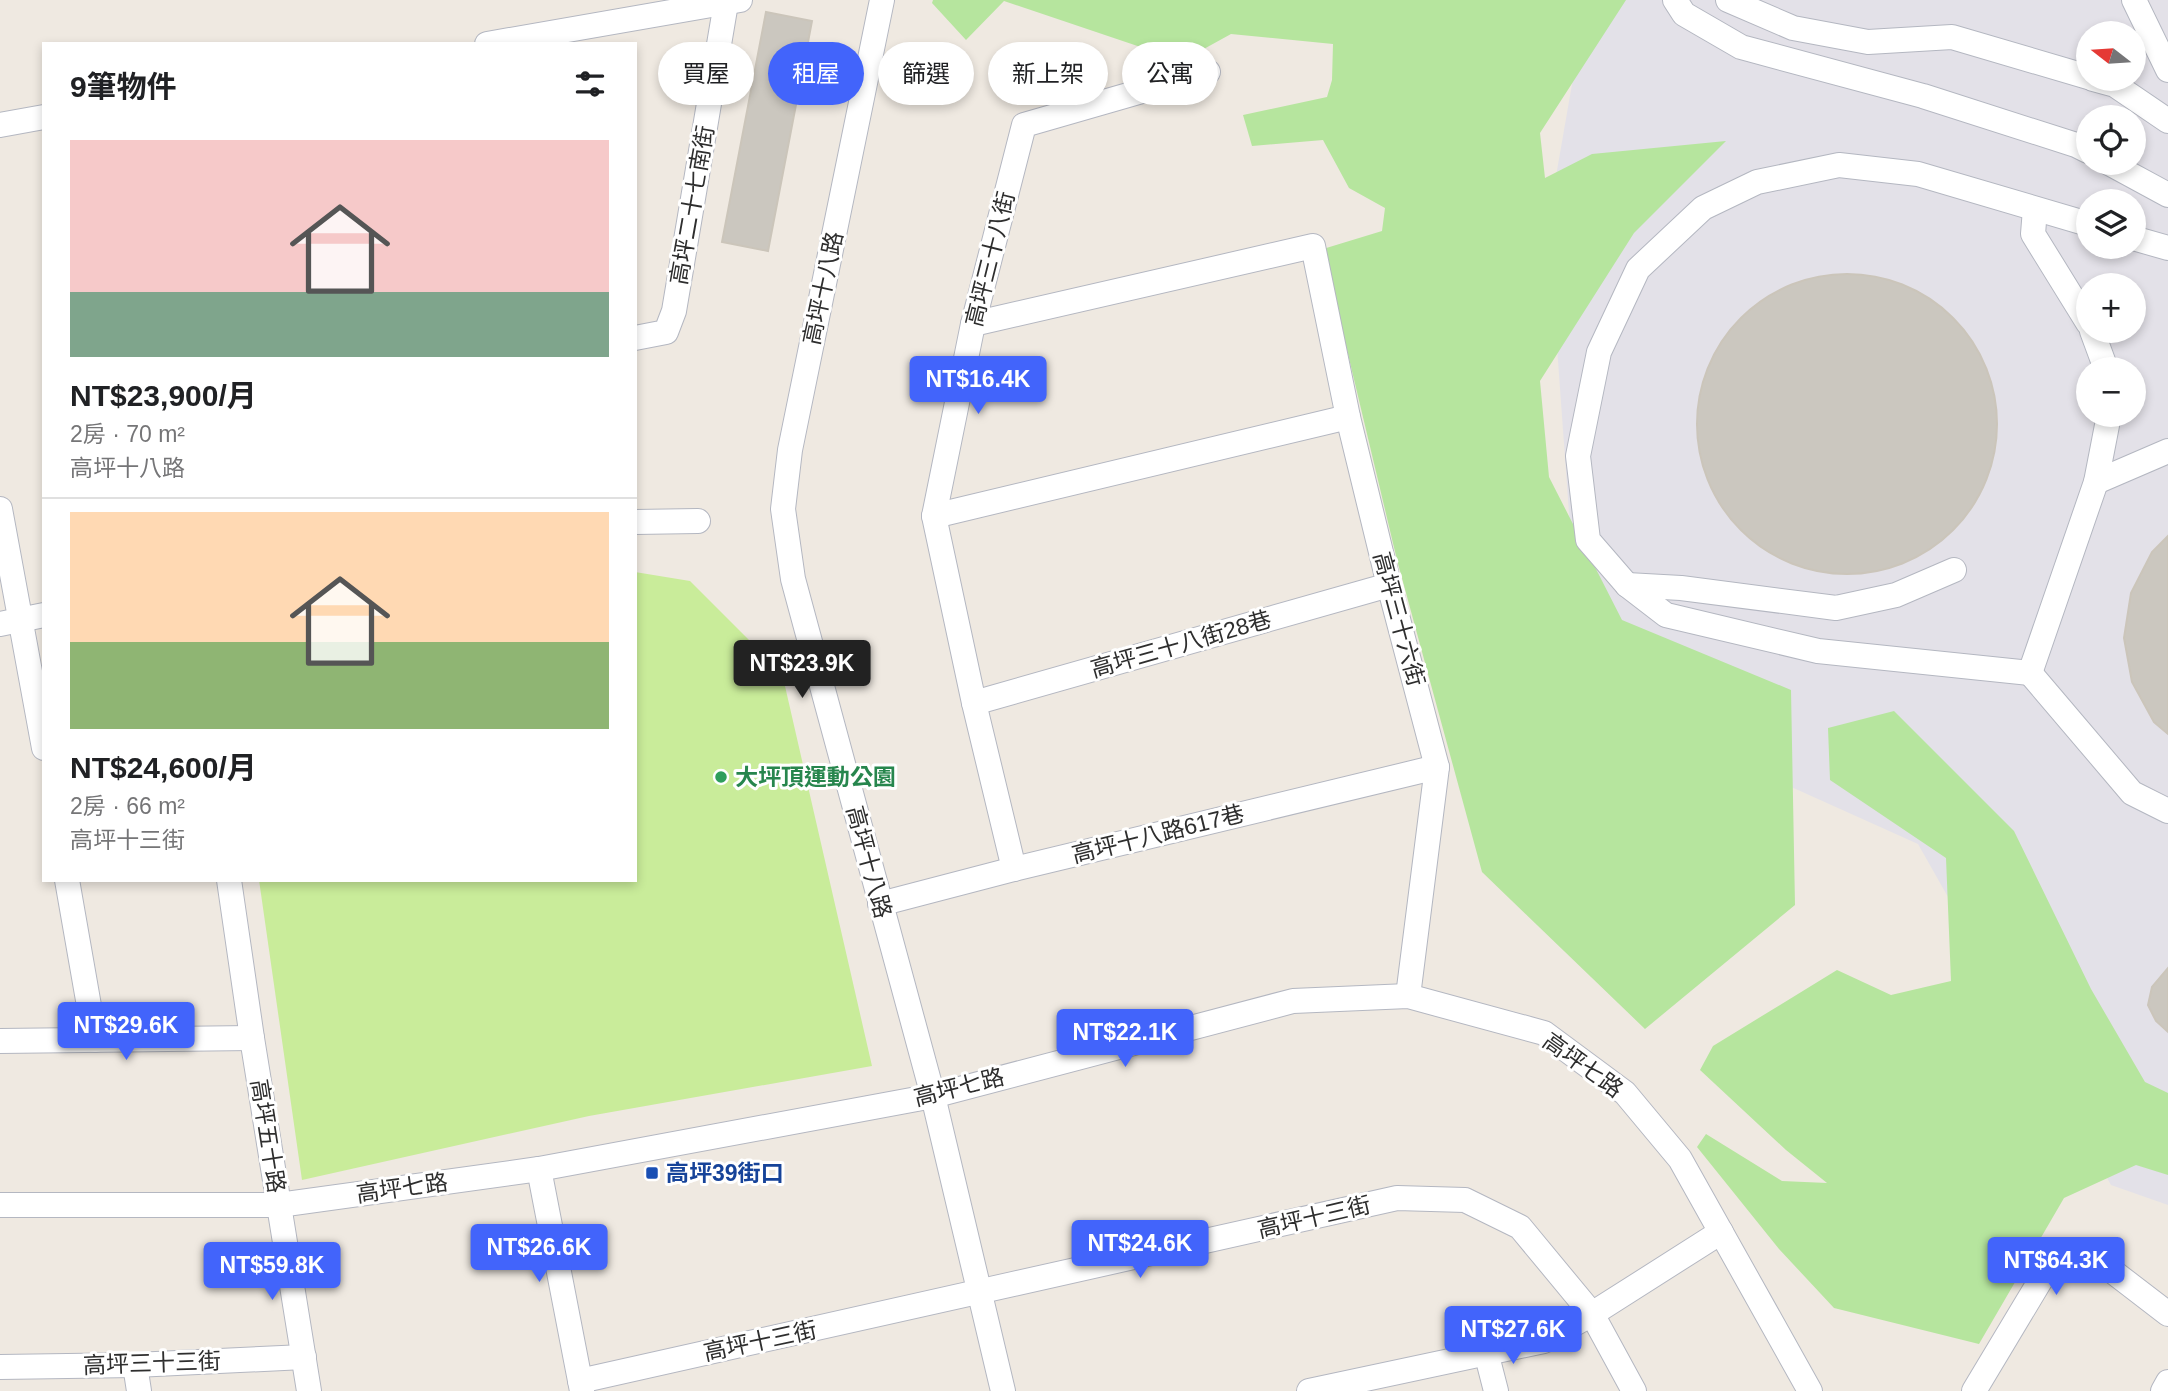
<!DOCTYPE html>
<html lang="zh-TW">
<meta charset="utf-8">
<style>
:root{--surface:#fff;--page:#f6f6f6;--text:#202124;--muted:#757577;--line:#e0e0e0;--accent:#4264fb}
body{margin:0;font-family:Helvetica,"Noto Sans TC",sans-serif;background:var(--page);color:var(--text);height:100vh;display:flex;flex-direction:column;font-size:26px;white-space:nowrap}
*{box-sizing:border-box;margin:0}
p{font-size:23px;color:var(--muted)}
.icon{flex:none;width:38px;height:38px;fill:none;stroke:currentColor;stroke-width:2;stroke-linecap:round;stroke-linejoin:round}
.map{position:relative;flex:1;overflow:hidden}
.details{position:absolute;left:42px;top:42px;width:595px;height:840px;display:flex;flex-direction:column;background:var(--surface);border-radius:0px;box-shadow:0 4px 10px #0003}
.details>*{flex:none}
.top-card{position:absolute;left:658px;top:42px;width:665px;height:63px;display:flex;gap:14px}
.needle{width:46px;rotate:287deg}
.fabs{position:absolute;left:2076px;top:21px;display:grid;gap:14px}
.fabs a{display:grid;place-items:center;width:70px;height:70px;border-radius:50%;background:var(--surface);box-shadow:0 4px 10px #0003;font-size:35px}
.price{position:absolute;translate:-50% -60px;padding:0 16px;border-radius:7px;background:var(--accent);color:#fff;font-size:23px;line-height:46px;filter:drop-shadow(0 2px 4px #0008)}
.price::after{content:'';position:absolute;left:50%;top:42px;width:21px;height:16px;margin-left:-10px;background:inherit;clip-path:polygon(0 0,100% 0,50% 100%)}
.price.on{background:#222;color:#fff}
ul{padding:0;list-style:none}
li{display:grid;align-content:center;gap:14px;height:371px;padding:0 28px}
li+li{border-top:2px solid var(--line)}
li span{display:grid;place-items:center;height:217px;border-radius:0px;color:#555}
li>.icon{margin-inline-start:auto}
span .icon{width:126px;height:126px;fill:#fffc;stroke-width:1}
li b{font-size:30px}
h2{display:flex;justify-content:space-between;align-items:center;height:84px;padding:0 28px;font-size:30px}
.chip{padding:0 24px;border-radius:32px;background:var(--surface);box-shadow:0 4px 10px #0003;font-size:24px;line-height:63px}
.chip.on{background:var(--accent);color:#fff}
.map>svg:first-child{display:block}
.industrial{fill:#e3e1e8;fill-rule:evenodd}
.green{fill:#b6e59e}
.pitch{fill:#c9ec9a}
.building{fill:#cbc7bf;stroke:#cbc5ba;stroke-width:2}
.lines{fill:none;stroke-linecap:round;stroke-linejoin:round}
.minor-casing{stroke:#b4b7c1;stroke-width:26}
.minor{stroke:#fff;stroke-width:24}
.leisure-dot{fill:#2e9e5b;stroke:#fff;stroke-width:2.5}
.transit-dot{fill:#1a4fb4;stroke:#fff;stroke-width:2.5}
.labels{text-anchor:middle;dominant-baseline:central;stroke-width:6;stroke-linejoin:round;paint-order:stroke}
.street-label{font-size:23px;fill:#2e2e2e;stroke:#fff}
.leisure-label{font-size:23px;font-weight:bold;fill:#27864d;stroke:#fff;text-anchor:start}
.transit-label{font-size:23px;font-weight:bold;fill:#164399;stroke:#fff;text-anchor:start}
</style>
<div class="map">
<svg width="2168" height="1391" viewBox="0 0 2168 1391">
<rect width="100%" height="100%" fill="#efe9e1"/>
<path class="industrial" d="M1582 0H2168V1205L2111 1185 1918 844 1582 693 1548 222 1582 27ZM2088 33H2133V79H2088ZM2088 117H2133V163H2088ZM2088 201H2133V247H2088ZM2088 285H2133V331H2088ZM2088 369H2133V415H2088Z"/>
<g class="green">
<path d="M933 0H1626L1540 133 1545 178 1592 154 1726 141 1634 233 1540 381 1549 477 1622 620 1791 690 1795 905 1645 1029 1482 872 1397 560 1323 249 1382 231 1385 208 1349 188 1323 140 1252 146 1243 115 1327 97 1332 80 1333 44 1231 34 1182 61 1004 1 966 40 932 3Z"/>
<path d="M1894 711 2014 831 2091 989 2145 1082 2168 1093V1175L2136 1165 2064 1198 1979 1344 1834 1308 1779 1249 1697 1147 1706 1134 1782 1181 1827 1183 1786 1150 1700 1070 1713 1046 1837 970 1891 995 1951 981 1946 858 1830 780 1828 728Z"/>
</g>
<path class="pitch" d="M635 572 690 581 782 673 872 1066 589 1116 302 1180 259 880H635Z"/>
<g class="building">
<path d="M766 12 812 21 768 251 722 242Z"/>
<circle cx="1847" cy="424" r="150"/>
<path d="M2168 536V734L2154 722 2132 682 2124 638 2131 593 2152 552Z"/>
<path d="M2168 968V1032L2156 1021 2148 1005 2152 987Z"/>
</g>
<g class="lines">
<defs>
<g id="minor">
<path d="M882 0 790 450 783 509 793 579 933 1096 1003 1391"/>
<path d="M1675 0 1684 14 1741 47 1923 96 2076 145 2088 151"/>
<path d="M1728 0 1793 28 1868 42 1952 37 2088 77"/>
<path d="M2134 0 2168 70"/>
<path d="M487 44 740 0"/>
<path d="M2093 79 2115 85 2168 121"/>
<path d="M0 125 44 117"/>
<path d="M2109 163 2168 195"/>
<path d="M2035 209 2033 234 2088 323"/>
<path d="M2088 224 1918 174 1839 165 1757 182 1703 208 1638 269 1599 352 1578 456 1588 540 1627 585 1666 615 1818 651 2030 673 2096 482 2109 415"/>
<path d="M2133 238 2168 248"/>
<path d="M973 324 1313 246 1348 417 1389 585 1437 767 1408 996"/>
<path d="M2092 331 2106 369"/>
<path d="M635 338 666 332 674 311 726 3"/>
<path d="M2096 482 2168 451"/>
<path d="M0 509 44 748"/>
<path d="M934 516 1348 417"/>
<path d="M635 522 698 521"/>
<path d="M1627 585 1681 588 1836 608 1896 595 1954 570"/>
<path d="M0 624 44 615"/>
<path d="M2030 673 2132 793 2168 811"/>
<path d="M974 703 1389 585"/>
<path d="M1014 869 974 703 934 516 973 324 1024 125 1208 72"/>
<path d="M67 880 95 1040"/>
<path d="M229 880 252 1038 309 1391"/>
<path d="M880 904 1014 869 1437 767"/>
<path d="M0 1041 252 1038"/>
<path d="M539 1169 582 1391"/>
<path d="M0 1205H279L539 1169 933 1096 1293 1001 1408 996 1544 1033 1625 1093 1680 1159 1810 1391"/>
<path d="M1486 1352 1496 1391"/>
<path d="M135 1365 139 1391"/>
<path d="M0 1367 135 1365 304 1357"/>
<path d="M580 1381 1397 1198 1465 1200 1520 1227 1592 1314 1634 1391"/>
<path d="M1309 1391 1544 1341 1592 1314 1721 1232"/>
<path d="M1974 1391 2055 1256 2103 1264 2168 1314"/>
<path d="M2163 1391 2168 1382"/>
</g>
</defs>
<use href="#minor" class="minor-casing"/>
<use href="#minor" class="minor"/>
</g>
<circle class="leisure-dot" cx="721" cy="777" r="7"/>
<rect class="transit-dot" x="645" y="1166" width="14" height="14" rx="3.5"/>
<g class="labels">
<g class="street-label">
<text transform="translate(692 205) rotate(-80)">高坪二十七南街</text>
<text transform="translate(990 259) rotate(-76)">高坪三十八街</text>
<text transform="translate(823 288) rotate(-78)">高坪十八路</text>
<text transform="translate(1399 619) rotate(75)">高坪三十六街</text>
<text transform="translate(1181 644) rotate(-16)">高坪三十八街28巷</text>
<text transform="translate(1158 834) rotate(-14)">高坪十八路617巷</text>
<text transform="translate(869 862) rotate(75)">高坪十八路</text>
<text transform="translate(1583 1065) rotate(36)">高坪七路</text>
<text transform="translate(959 1087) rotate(-14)">高坪七路</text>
<text transform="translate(268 1136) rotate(81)">高坪五十路</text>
<text transform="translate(402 1188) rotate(-8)">高坪七路</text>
<text transform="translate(1314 1217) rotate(-13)">高坪十三街</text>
<text transform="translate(760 1341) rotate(-12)">高坪十三街</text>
<text transform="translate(152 1363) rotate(-2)">高坪三十三街</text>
</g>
<g class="leisure-label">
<text x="735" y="777">大坪頂運動公園</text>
</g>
<g class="transit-label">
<text x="666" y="1173">高坪39街口</text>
</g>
</g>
</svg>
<div class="fabs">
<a><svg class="needle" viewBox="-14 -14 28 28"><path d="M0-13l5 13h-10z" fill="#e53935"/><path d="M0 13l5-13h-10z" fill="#757577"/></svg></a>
<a><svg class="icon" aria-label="locate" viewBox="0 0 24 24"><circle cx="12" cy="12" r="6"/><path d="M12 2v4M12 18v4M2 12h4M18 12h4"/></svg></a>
<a><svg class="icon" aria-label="layers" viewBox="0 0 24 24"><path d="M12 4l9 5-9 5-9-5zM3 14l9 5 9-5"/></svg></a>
<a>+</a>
<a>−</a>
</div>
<b class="price" style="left:978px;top:416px">NT$16.4K</b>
<b class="price on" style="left:802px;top:700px">NT$23.9K</b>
<b class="price" style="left:126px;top:1062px">NT$29.6K</b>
<b class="price" style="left:1125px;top:1069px">NT$22.1K</b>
<b class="price" style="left:1140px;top:1280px">NT$24.6K</b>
<b class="price" style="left:539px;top:1284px">NT$26.6K</b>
<b class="price" style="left:2056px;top:1297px">NT$64.3K</b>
<b class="price" style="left:272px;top:1302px">NT$59.8K</b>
<b class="price" style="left:1513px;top:1366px">NT$27.6K</b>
<div class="top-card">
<a class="chip">買屋</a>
<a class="chip on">租屋</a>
<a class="chip">篩選</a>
<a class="chip">新上架</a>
<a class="chip">公寓</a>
</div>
<section class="details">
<h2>9筆物件<svg class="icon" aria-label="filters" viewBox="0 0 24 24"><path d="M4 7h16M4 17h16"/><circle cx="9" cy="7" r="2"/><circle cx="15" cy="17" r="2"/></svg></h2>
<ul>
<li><span style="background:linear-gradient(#f6c9c9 70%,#7fa58c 0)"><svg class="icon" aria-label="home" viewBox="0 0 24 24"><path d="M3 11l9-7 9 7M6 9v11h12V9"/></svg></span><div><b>NT$23,900/月</b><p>2房 · 70 m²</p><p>高坪十八路</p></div></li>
<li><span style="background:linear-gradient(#ffd9b3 60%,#8fb573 0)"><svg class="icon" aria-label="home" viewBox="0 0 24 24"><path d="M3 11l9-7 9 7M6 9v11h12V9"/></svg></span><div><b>NT$24,600/月</b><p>2房 · 66 m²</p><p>高坪十三街</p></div></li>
</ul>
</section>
</div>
